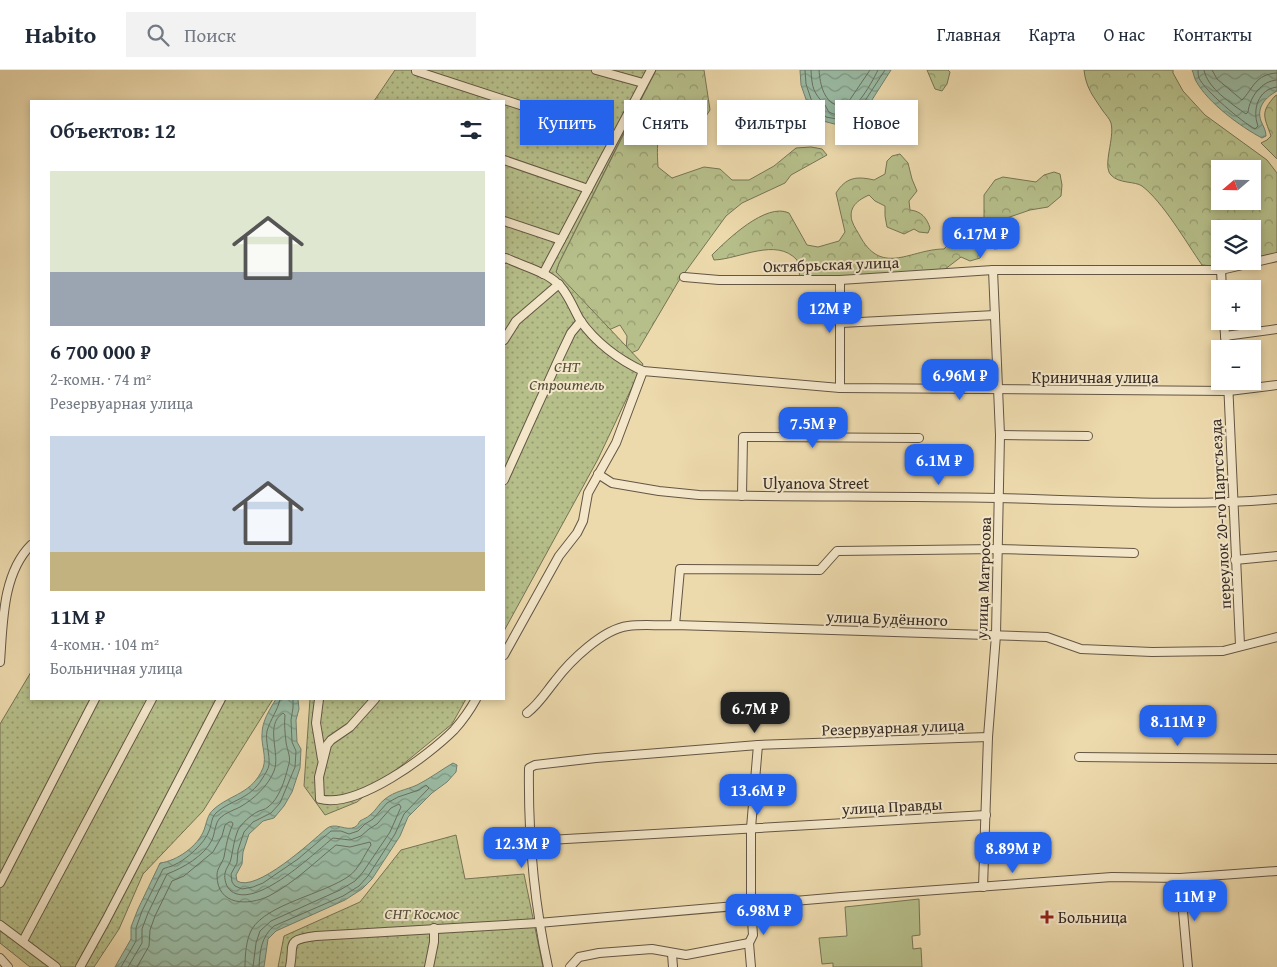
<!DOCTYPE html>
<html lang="ru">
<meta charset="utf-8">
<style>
:root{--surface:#fff;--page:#f2f2f3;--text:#1f2937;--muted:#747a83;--line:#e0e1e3;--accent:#2563eb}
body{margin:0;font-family:"Gentium Book Plus",serif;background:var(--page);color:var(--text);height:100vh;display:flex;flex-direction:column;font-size:19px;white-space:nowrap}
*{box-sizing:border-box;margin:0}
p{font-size:16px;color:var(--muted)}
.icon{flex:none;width:28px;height:28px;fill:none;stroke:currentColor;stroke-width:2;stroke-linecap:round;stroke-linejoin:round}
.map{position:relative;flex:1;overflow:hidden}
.details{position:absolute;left:30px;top:30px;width:475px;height:600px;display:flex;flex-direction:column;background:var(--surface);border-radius:0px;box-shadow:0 2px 8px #0003}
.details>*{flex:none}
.guide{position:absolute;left:520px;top:30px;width:475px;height:45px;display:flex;gap:10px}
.needle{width:32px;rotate:250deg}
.controls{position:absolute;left:1211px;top:90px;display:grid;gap:10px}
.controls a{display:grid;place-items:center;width:50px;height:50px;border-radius:0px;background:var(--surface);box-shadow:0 2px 8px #0003;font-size:25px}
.price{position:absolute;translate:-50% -42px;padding:0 11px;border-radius:10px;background:var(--accent);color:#fff;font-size:16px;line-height:32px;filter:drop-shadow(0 1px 2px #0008)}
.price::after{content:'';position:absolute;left:50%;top:30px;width:15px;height:11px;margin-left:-8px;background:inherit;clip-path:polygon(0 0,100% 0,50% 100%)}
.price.on{background:#222;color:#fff}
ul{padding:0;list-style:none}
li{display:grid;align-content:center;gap:10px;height:265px;padding:0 20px}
li span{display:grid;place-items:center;height:155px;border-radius:0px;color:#555}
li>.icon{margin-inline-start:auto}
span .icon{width:90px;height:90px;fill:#fffc;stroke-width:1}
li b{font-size:21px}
h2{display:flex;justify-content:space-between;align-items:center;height:60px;padding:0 20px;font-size:21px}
.chip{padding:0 18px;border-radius:0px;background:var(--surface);box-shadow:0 2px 8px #0003;font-size:18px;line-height:45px}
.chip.on{background:var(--accent);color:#fff}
header{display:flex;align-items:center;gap:30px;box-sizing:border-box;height:70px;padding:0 25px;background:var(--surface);border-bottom:1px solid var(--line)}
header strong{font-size:24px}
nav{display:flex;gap:28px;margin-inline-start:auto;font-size:18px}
.search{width:350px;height:45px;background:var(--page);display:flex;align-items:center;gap:12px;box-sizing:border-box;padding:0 18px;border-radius:0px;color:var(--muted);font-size:19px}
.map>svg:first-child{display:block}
.grass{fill:#b6bf8a;stroke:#767456}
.forest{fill:url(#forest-crowns);stroke:#767456;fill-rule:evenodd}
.garden{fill:url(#garden-dots);stroke:#767456}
.water{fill:url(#water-waves);stroke:#728170}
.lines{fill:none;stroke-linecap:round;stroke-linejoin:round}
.shore{stroke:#687263;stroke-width:1}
.street-casing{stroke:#635644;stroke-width:10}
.street{stroke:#f3e6c9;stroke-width:8}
.poi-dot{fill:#8f2418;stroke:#f3e6c9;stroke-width:2}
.labels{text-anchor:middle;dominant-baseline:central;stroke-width:4;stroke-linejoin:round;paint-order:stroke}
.street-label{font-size:16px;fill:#352a22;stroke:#f3e6c9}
.park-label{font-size:16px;font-style:italic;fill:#554f3c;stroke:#f3e6c9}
.poi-label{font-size:16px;fill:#352a22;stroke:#f3e6c9;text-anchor:start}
</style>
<header>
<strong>Habito</strong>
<div class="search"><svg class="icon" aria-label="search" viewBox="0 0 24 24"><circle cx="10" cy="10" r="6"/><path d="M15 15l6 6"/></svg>Поиск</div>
<nav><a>Главная</a><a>Карта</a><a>О нас</a><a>Контакты</a></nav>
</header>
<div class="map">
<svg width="1277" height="897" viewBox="0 0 1277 897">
<defs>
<pattern id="forest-crowns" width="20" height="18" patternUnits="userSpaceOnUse" patternTransform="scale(1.25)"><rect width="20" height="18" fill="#b6bf8a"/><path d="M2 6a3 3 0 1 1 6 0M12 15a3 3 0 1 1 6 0" fill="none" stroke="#959b70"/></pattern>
<pattern id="garden-dots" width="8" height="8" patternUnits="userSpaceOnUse" patternTransform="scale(1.25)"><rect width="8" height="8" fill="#b6bf8a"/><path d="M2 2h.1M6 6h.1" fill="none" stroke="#959b70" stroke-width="1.8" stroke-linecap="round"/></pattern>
<pattern id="water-waves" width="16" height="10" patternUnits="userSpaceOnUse" patternTransform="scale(1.25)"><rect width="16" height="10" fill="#9abba4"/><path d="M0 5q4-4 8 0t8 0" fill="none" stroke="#7e9885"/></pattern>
</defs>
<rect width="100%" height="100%" fill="#ecd9ac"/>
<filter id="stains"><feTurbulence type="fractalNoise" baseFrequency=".004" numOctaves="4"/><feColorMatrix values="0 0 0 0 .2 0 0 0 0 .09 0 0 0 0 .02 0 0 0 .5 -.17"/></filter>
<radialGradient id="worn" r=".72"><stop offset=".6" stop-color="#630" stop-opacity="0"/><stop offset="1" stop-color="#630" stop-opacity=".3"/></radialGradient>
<path class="grass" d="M919 829 920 865 912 866 913 879 921 878 922 897H833V893L822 894 819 868 847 866 845 837Z"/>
<g class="forest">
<path d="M656 0H704L710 40 696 61 683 53 675 45C655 53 657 79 658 97L672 108 704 97 720 99 732 110H749L774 96 796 78 811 77 822 79 827 85 791 105 785 113 742 133 726 146 678 212 638 280 631 283 626 281 627 266 620 255 611 259 599 261 556 202 559 193Z"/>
<path d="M927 0H948L950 2 947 14 942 21 935 19Z"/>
<path d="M1084 0H1173V3L1183 21 1205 45 1267 90 1277 103V183L1253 188 1252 159H1220V191H1238L1213 196 1202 195C1186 172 1163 132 1142 116 1135 111 1119 114 1111 105 1102 96 1115 68 1111 53 1110 49 1105 44 1103 41 1093 26 1086 18 1084 0ZM1220 99H1252V131H1220Z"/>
<path d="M1277 25V89L1261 73 1267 70 1271 66C1264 46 1260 43 1275 26Z"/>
<path d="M900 84 908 93 912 109 917 121 909 131 910 140C921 141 927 148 930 158L928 163 919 162 914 159 904 164 887 157 885 146V136L875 131 869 125C858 130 848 137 852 151 854 157 858 162 861 168 883 206 911 179 944 179L959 163 972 165 983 181 980 188 970 191 961 187 936 206 800 207 797 190C776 167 740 189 714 190L712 185C727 170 766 132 789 143L807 175 818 177 839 171 845 162 836 123C846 107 857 106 874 110L885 104 887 91 892 86Z"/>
<path d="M1054 102 1060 104 1062 115 1061 126 1048 137 1030 140 1001 150 998 160 1004 178 994 179 984 162V125L995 110 1003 107 1036 112 1044 105Z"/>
</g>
<g class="garden">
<path d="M395 0H655L559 193 556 202 643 294 598 389 504 561V31H374Z"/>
<path d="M31 602V629H273L203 741 143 804 119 859 94 897H30L0 873V654Z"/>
<path d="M310 629H466L452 654 357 732 325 745 304 716Z"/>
<path d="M456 765 465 809 524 804 543 897H278L284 866 360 832 401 780Z"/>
</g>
<g class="water">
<path d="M800 0H891L863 44 853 51 842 56 823 51 808 35 801 15Z"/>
<path d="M1192 0H1277V21C1266 27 1256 37 1261 51 1263 56 1266 60 1266 66L1262 68C1241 57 1208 33 1196 11 1194 8 1194 4 1192 0Z"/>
<path d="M276 629H298L299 639 296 650 297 672 301 679 300 698 292 722 284 736 274 748 263 751 249 764 243 782 242 794 236 805 237 811C256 823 311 772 326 759 335 751 346 762 355 757 358 755 358 754 360 751 363 749 367 748 370 745 376 741 379 733 385 729 395 721 406 720 417 715 429 709 441 700 453 693L457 695 456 702 447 712 432 723 408 747 400 766 372 809 362 819 345 830 276 861 268 869 264 897H115L131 869V857L138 839 160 793C177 791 198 776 204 760 207 752 207 745 214 739 231 724 252 724 263 698 267 687 261 675 262 664 262 651 270 639 276 629Z"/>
</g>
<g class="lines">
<g class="shore">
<path d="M805 0 806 14 812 32 826 47 842 50 851 47 859 40 885 0"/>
<path d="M811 0C812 18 813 22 825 35 826 37 828 41 829 42 850 55 871 14 878 0"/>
<path d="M819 0C820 15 824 33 840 36L849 31 870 0"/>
<path d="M1198 0C1198 3 1198 5 1199 8 1205 21 1242 52 1255 59L1258 56C1252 40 1258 19 1277 17"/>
<path d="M1204 0C1207 18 1232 34 1246 44L1248 42C1250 27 1261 11 1277 10"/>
<path d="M1212 0 1217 9 1242 30C1253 19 1255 4 1277 3"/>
<path d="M121 897 136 871V858L142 841 163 799C167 797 171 797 174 795 186 790 205 773 209 761 212 754 211 748 216 743 232 729 249 730 262 709 265 704 268 700 269 695 270 684 265 671 267 661 270 650 279 638 280 629"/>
<path d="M128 897 142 873V859L148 843 167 804C183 798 204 786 212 770 215 763 215 753 220 748 225 743 234 740 240 737 254 729 268 716 274 701 281 684 264 655 283 643L285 645C284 654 285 663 286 672 287 681 292 687 288 697 285 710 279 729 268 737 265 740 260 740 257 742 250 746 242 753 238 760 234 769 233 780 231 789 230 794 226 798 225 803 224 809 226 817 231 821 256 840 314 783 333 768L350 770 361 766 369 759 377 754 391 738 399 734 401 737 390 762 363 802 355 811 340 820 271 851 260 861 256 873 253 897"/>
<path d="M137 897 149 876 150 860 155 846 172 811 184 806 213 782 222 766 225 755 229 752H232L233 754C228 765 226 776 224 787 222 794 217 798 217 805 217 836 248 836 269 826 294 813 315 792 336 775L350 777 370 772 371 775C364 785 359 799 349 806 324 824 267 834 252 859 246 869 245 886 245 897"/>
<path d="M259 897C260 881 261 867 274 856L343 826 359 816 368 806 395 764 404 744 429 718 426 715 419 720 398 727 387 733 373 749 365 754 358 761 349 764 341 761H331L298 789 263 813 253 817 242 819 235 816 232 812 231 804 237 793 238 780 244 762 253 752 271 743 280 733 295 697 296 681 292 672 291 650 293 638V629"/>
</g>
<defs>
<g id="street">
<path d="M596 0 643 13"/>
<path d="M416 1 615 66"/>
<path d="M504 90 588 119"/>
<path d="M504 151 561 170"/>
<path d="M504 189 506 188C522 196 545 201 558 214 567 221 574 240 580 250 595 272 619 290 643 301L840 318 1229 321 1277 315"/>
<path d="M1221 200 1222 219"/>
<path d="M543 204 651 0"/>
<path d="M684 207 719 210H840L993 200H1221L1277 187"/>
<path d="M1224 251 1226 279"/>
<path d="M841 253 995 245"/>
<path d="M1225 266 1277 259"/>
<path d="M504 270 516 251 559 214"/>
<path d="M1228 311 1240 575"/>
<path d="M840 318V210"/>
<path d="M1000 365 1088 366"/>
<path d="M598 404 612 413 659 421 699 425C799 427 898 426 998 428 1091 430 1184 437 1277 429"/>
<path d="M504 410 561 284 571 263 581 251"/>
<path d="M742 426 743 367 919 368"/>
<path d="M1235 490 1277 486"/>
<path d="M675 555 680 499 820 500 837 481 998 479 1134 483"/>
<path d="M504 585 559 486 577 463 583 451 588 423 616 373 643 301"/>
<path d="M0 592C3 554 2 504 31 475"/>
<path d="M319 629 316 653 322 689"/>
<path d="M375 629 350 657 331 670 327 675 319 707 320 729C357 739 428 686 454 660 462 651 470 640 476 629"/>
<path d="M527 643C539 634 546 622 555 611 570 591 603 559 628 556 643 554 659 556 675 555L1047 567 1081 579 1152 582 1223 581 1277 567"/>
<path d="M1079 687 1277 689"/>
<path d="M531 771 986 745"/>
<path d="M1180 808 1188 897"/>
<path d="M0 813 95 629"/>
<path d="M983 817 988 667 996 565 1000 365 993 200"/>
<path d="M0 855 56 897"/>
<path d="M23 871 152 629"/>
<path d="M672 884 673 897"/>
<path d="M0 888 8 897"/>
<path d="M80 897 106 850 221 629"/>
<path d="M290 897C295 874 284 870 316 866L538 853 841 827 1112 807 1180 808 1277 801"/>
<path d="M429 897 434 872V858"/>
<path d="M548 897C534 832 528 765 529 698L535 695 596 688 758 675 988 667"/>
<path d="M570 897 579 887 599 883 652 879 686 885 749 873"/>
<path d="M751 897 749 873 753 865 751 836V758L758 675"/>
</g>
</defs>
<use href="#street" class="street-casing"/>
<use href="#street" class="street"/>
</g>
<path class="poi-dot" d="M1044.5 839.5h5v5h5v5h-5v5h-5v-5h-5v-5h5z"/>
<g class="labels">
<g class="street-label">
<text transform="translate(831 194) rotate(-2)">Октябрьская улица</text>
<text x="1095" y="307">Криничная улица</text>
<text x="816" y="413">Ulyanova Street</text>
<text transform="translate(1220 444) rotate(-93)">переулок 20-го Партсъезда</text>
<text transform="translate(983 508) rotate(-88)">улица Матросова</text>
<text transform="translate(887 548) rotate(2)">улица Будённого</text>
<text transform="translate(893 657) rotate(-2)">Резервуарная улица</text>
<text transform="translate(892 736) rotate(-3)">улица Правды</text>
</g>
<g class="park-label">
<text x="567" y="296">СНТ<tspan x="567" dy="18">Строитель</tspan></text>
<text x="422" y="843">СНТ Космос</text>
</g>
<g class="poi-label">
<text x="1058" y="847">Больница</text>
</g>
</g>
<rect width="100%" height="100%" filter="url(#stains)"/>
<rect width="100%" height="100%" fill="url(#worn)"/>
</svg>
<div class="controls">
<a><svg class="needle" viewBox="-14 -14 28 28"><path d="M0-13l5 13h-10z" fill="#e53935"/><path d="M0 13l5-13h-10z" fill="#747a83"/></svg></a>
<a><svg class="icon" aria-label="layers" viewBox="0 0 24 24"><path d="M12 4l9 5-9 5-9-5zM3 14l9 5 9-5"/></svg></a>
<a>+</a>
<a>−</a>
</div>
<b class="price" style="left:981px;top:189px">6.17M ₽</b>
<b class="price" style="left:830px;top:264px">12M ₽</b>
<b class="price" style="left:960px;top:331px">6.96M ₽</b>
<b class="price" style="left:813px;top:379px">7.5M ₽</b>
<b class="price" style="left:939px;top:416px">6.1M ₽</b>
<b class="price on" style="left:755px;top:664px">6.7M ₽</b>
<b class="price" style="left:1178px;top:677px">8.11M ₽</b>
<b class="price" style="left:758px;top:746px">13.6M ₽</b>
<b class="price" style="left:522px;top:799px">12.3M ₽</b>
<b class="price" style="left:1013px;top:804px">8.89M ₽</b>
<b class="price" style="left:1195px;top:852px">11M ₽</b>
<b class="price" style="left:764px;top:866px">6.98M ₽</b>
<div class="guide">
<a class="chip on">Купить</a>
<a class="chip">Снять</a>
<a class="chip">Фильтры</a>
<a class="chip">Новое</a>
</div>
<section class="details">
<h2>Объектов: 12<svg class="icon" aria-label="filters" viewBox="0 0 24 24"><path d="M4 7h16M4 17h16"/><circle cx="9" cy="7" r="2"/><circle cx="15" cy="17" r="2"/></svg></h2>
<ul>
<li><span style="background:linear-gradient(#dfe7d0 65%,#9aa5b1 0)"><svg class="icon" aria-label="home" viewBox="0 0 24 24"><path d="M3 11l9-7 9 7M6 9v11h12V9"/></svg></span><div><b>6 700 000 ₽</b><p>2-комн. · 74 m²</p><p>Резервуарная улица</p></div></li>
<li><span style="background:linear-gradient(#c9d6e8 75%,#c2b280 0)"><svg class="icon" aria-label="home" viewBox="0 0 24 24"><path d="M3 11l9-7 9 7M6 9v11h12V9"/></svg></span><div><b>11M ₽</b><p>4-комн. · 104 m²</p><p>Больничная улица</p></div></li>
</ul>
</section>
</div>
